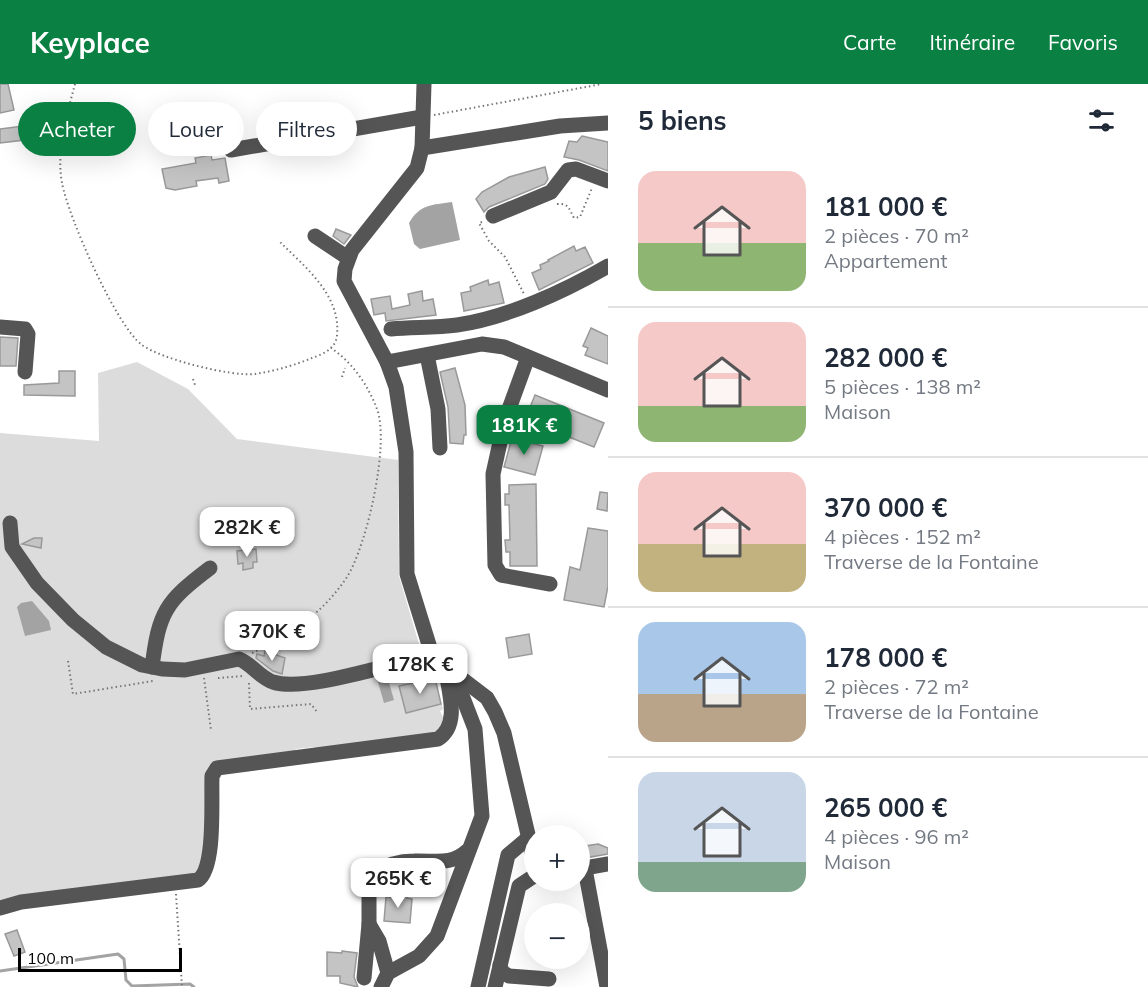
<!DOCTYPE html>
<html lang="fr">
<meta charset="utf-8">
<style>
:root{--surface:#fff;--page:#f6f6f7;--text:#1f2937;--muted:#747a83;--line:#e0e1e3;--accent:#0b8043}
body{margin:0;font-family:Mulish,sans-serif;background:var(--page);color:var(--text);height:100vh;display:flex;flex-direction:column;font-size:22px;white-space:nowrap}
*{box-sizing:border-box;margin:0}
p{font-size:20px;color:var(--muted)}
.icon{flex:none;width:33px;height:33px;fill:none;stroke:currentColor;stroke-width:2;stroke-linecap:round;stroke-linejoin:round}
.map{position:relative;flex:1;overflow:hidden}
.drawer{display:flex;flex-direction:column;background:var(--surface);width:540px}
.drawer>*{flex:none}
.guide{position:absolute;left:18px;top:18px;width:500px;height:54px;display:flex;gap:12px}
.fabs{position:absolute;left:524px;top:741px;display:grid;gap:12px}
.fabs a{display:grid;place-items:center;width:66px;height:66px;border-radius:50%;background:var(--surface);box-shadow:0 6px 24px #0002;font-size:30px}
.scale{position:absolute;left:18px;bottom:15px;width:164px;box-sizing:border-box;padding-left:6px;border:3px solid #000;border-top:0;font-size:16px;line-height:21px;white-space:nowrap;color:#000;-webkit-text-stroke:4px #fff;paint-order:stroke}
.price{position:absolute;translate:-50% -51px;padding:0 14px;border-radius:12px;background:#fff;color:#222;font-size:20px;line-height:39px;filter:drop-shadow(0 2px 3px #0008)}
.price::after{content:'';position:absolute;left:50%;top:36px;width:18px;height:14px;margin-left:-9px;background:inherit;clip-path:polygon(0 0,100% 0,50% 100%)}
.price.on{background:var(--accent);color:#fff}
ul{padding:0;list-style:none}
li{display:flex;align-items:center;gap:18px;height:150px;padding:0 30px}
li+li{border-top:2px solid var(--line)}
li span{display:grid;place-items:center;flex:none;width:168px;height:120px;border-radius:18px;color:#555}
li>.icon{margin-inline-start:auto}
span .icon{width:72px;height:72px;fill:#fffc;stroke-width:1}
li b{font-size:26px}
h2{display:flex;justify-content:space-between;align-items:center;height:72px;padding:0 30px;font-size:26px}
.tag{padding:0 21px;border-radius:27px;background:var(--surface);box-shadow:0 6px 24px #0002;font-size:21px;line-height:54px}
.tag.on{background:var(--accent);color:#fff}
header{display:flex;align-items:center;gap:36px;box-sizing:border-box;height:84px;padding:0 30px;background:var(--accent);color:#fff}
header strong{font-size:28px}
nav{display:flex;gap:33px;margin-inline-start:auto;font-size:21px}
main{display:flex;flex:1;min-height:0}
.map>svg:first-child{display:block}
.green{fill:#dcdcdc}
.water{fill:#a3a3a3}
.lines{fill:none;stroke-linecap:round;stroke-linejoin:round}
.stream{stroke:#a3a3a3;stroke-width:3}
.building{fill:#c4c4c4;stroke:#999;stroke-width:1.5}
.path{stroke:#777;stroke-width:2;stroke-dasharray:1.5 3;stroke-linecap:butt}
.minor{stroke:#555;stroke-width:15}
</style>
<header>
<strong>Keyplace</strong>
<nav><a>Carte</a><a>Itinéraire</a><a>Favoris</a></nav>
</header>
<main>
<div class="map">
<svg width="608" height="903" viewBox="0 0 608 903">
<rect width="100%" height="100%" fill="#fff"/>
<path class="green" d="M137 278 188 305 237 355 398 376 399 492 421 567 435 594 443 625 440 627 443 633 447 634 437 653 319 667 314 663 296 665 292 671 212 682 206 773 197 793 0 820V349L99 357 98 289Z"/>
<g class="water">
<path d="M452 118 460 156 420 165 414 160 409 139C420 120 432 121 452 118Z"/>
<path d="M32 517 49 537 51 546 25 552 17 523 21 519Z"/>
<path d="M388 595 394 616 384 619 378 598Z"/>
</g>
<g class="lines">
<path class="stream" d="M0 887 118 870 124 875 126 896 132 902 190 900 194 903"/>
</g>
<g class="building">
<path d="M0 0H8L14 26 0 29Z"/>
<path d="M31 41 33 55 0 59V45Z"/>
<path d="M582 52 608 58V87L579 76 564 73 569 57 577 58Z"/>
<path d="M211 71 212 76 225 74 229 97 219 99 218 94 196 97 197 102 175 106 166 104 162 85 196 79 195 74Z"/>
<path d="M545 83 548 95 545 100 489 123 484 128 476 115 482 108 509 93Z"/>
<path d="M336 145 351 151 344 160 333 152Z"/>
<path d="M574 162 576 167 585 163 593 179 539 206 532 189 541 185 540 181 549 177 548 176Z"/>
<path d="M488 196 489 201 499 198 504 219 464 227 461 209 471 207 470 203Z"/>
<path d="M422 207 423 217 433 215 436 231 386 237 385 229 374 231 371 215 390 212 392 225 410 221 408 210Z"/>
<path d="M591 244 608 252V280L585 271 588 264 583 262Z"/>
<path d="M0 253 18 254 16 282H0Z"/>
<path d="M455 284 465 321 466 351H464L463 360 450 359 448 323 440 288Z"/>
<path d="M59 287H75V312L24 311V301L59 299Z"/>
<path d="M535 311 604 339 594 363 534 339 536 334 527 331Z"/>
<path d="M512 354 543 362 535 391 504 383Z"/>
<path d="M536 400 537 482H510V468H506L505 456H510L509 421H505V410H509V401Z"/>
<path d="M600 408 608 409 607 427 597 425Z"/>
<path d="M588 444 608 447V502L604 523 564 516 570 483 580 486Z"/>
<path d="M34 454H42L41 464 22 460Z"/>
<path d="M256 465 257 478H253V484L243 486V479L238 480 237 467Z"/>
<path d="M529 550 532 570 509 574 506 554Z"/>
<path d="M265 567 285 574 282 590 273 587 256 574 257 570 264 572Z"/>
<path d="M435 594 441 620 406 629 399 602Z"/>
<path d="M598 760 608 764V770L579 775V763Z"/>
<path d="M392 810H407V814L412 815 410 839 384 837 386 813H392Z"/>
<path d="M17 846 25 868 14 872 5 850Z"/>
<path d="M342 867 357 869 354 893 358 903 340 899V892H327V868L342 869Z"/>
</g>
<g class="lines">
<g class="path">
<path d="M75 0C67 30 56 68 62 99 68 132 116 242 142 261 161 275 232 293 255 290 275 287 295 281 312 274 323 270 336 265 337 251 341 211 305 183 280 158"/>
<path d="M434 31 602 0"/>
<path d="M557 120C569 119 569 125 574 134L580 133 592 104"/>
<path d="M482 138 479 139 489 157 505 173 524 210"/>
<path d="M342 293 345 284"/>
<path d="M193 295 195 301"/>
<path d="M252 569C290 552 324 528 347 493 367 461 390 360 377 325 368 301 352 278 331 264"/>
<path d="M68 577 73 610 153 597"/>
<path d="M204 594 211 646"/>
<path d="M218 594 243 592"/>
<path d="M249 599 250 625 311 620 317 628"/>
<path d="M176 810 182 903"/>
</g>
<g class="minor">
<path d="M424 0 422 64 417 84 352 166 345 185 344 197 387 278 396 303 406 368 407 490 430 564 445 582 487 614 495 628 504 649 534 776"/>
<path d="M422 64 560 42 608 39"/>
<path d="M231 66 422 33"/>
<path d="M493 132 551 108 568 86 576 85 608 97"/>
<path d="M315 152 348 174"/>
<path d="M0 243 25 245 28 250 25 288"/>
<path d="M391 245C413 243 435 244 457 241 507 234 565 207 608 182"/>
<path d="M427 271 438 325 440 364"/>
<path d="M528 273 505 336 493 390 495 481 501 491 550 500"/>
<path d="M387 278 482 260 504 263 608 306"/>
<path d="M10 439 12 463 37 499 73 536 106 563 142 581 162 585 185 586 239 575C252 580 259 593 273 598 307 609 396 577 435 571"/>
<path d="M152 583C159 528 165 518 210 484"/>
<path d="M579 785 608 780"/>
<path d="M585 785 607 903"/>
<path d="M0 824 21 818 198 796C216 784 211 715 212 692L217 684 438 655C461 640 448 606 445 582"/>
<path d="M369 840 379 857 388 889"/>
<path d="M500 881 502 888 509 892 549 895"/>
<path d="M364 894 369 840V807L374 789C386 781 399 777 414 777 434 776 451 782 467 767"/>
<path d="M381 903 388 889 419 872 437 852 482 732 475 645 453 588"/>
<path d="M478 903 508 771 527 755"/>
<path d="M495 903 519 802 534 792"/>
</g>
</g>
</svg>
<div class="fabs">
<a>+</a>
<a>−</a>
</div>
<div class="scale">100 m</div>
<b class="price on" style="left:524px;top:372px">181K €</b>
<b class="price" style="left:247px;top:474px">282K €</b>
<b class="price" style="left:272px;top:578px">370K €</b>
<b class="price" style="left:420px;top:611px">178K €</b>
<b class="price" style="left:398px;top:825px">265K €</b>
<div class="guide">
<a class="tag on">Acheter</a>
<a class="tag">Louer</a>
<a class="tag">Filtres</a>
</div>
</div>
<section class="drawer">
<h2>5 biens<svg class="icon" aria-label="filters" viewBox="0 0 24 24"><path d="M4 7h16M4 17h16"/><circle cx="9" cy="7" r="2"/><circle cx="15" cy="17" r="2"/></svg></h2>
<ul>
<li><span style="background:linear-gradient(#f6c9c9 60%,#8fb573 0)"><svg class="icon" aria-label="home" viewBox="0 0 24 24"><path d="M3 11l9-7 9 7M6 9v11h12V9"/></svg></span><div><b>181 000 €</b><p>2 pièces · 70 m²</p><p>Appartement</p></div></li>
<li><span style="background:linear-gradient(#f6c9c9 70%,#8fb573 0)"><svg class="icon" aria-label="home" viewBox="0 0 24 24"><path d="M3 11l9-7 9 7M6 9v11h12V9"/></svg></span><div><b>282 000 €</b><p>5 pièces · 138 m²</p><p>Maison</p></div></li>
<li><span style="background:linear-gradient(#f6c9c9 60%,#c2b280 0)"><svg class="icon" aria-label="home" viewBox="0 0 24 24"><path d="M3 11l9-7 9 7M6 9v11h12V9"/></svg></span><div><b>370 000 €</b><p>4 pièces · 152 m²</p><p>Traverse de la Fontaine</p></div></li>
<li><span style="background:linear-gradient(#a9c7e8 60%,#b9a48a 0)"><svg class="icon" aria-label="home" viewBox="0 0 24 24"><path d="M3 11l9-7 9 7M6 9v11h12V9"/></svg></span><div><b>178 000 €</b><p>2 pièces · 72 m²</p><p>Traverse de la Fontaine</p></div></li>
<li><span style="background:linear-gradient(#c9d6e8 75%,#7fa58c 0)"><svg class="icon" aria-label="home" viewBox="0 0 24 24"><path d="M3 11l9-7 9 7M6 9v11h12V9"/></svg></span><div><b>265 000 €</b><p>4 pièces · 96 m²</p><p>Maison</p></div></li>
</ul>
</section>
</main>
